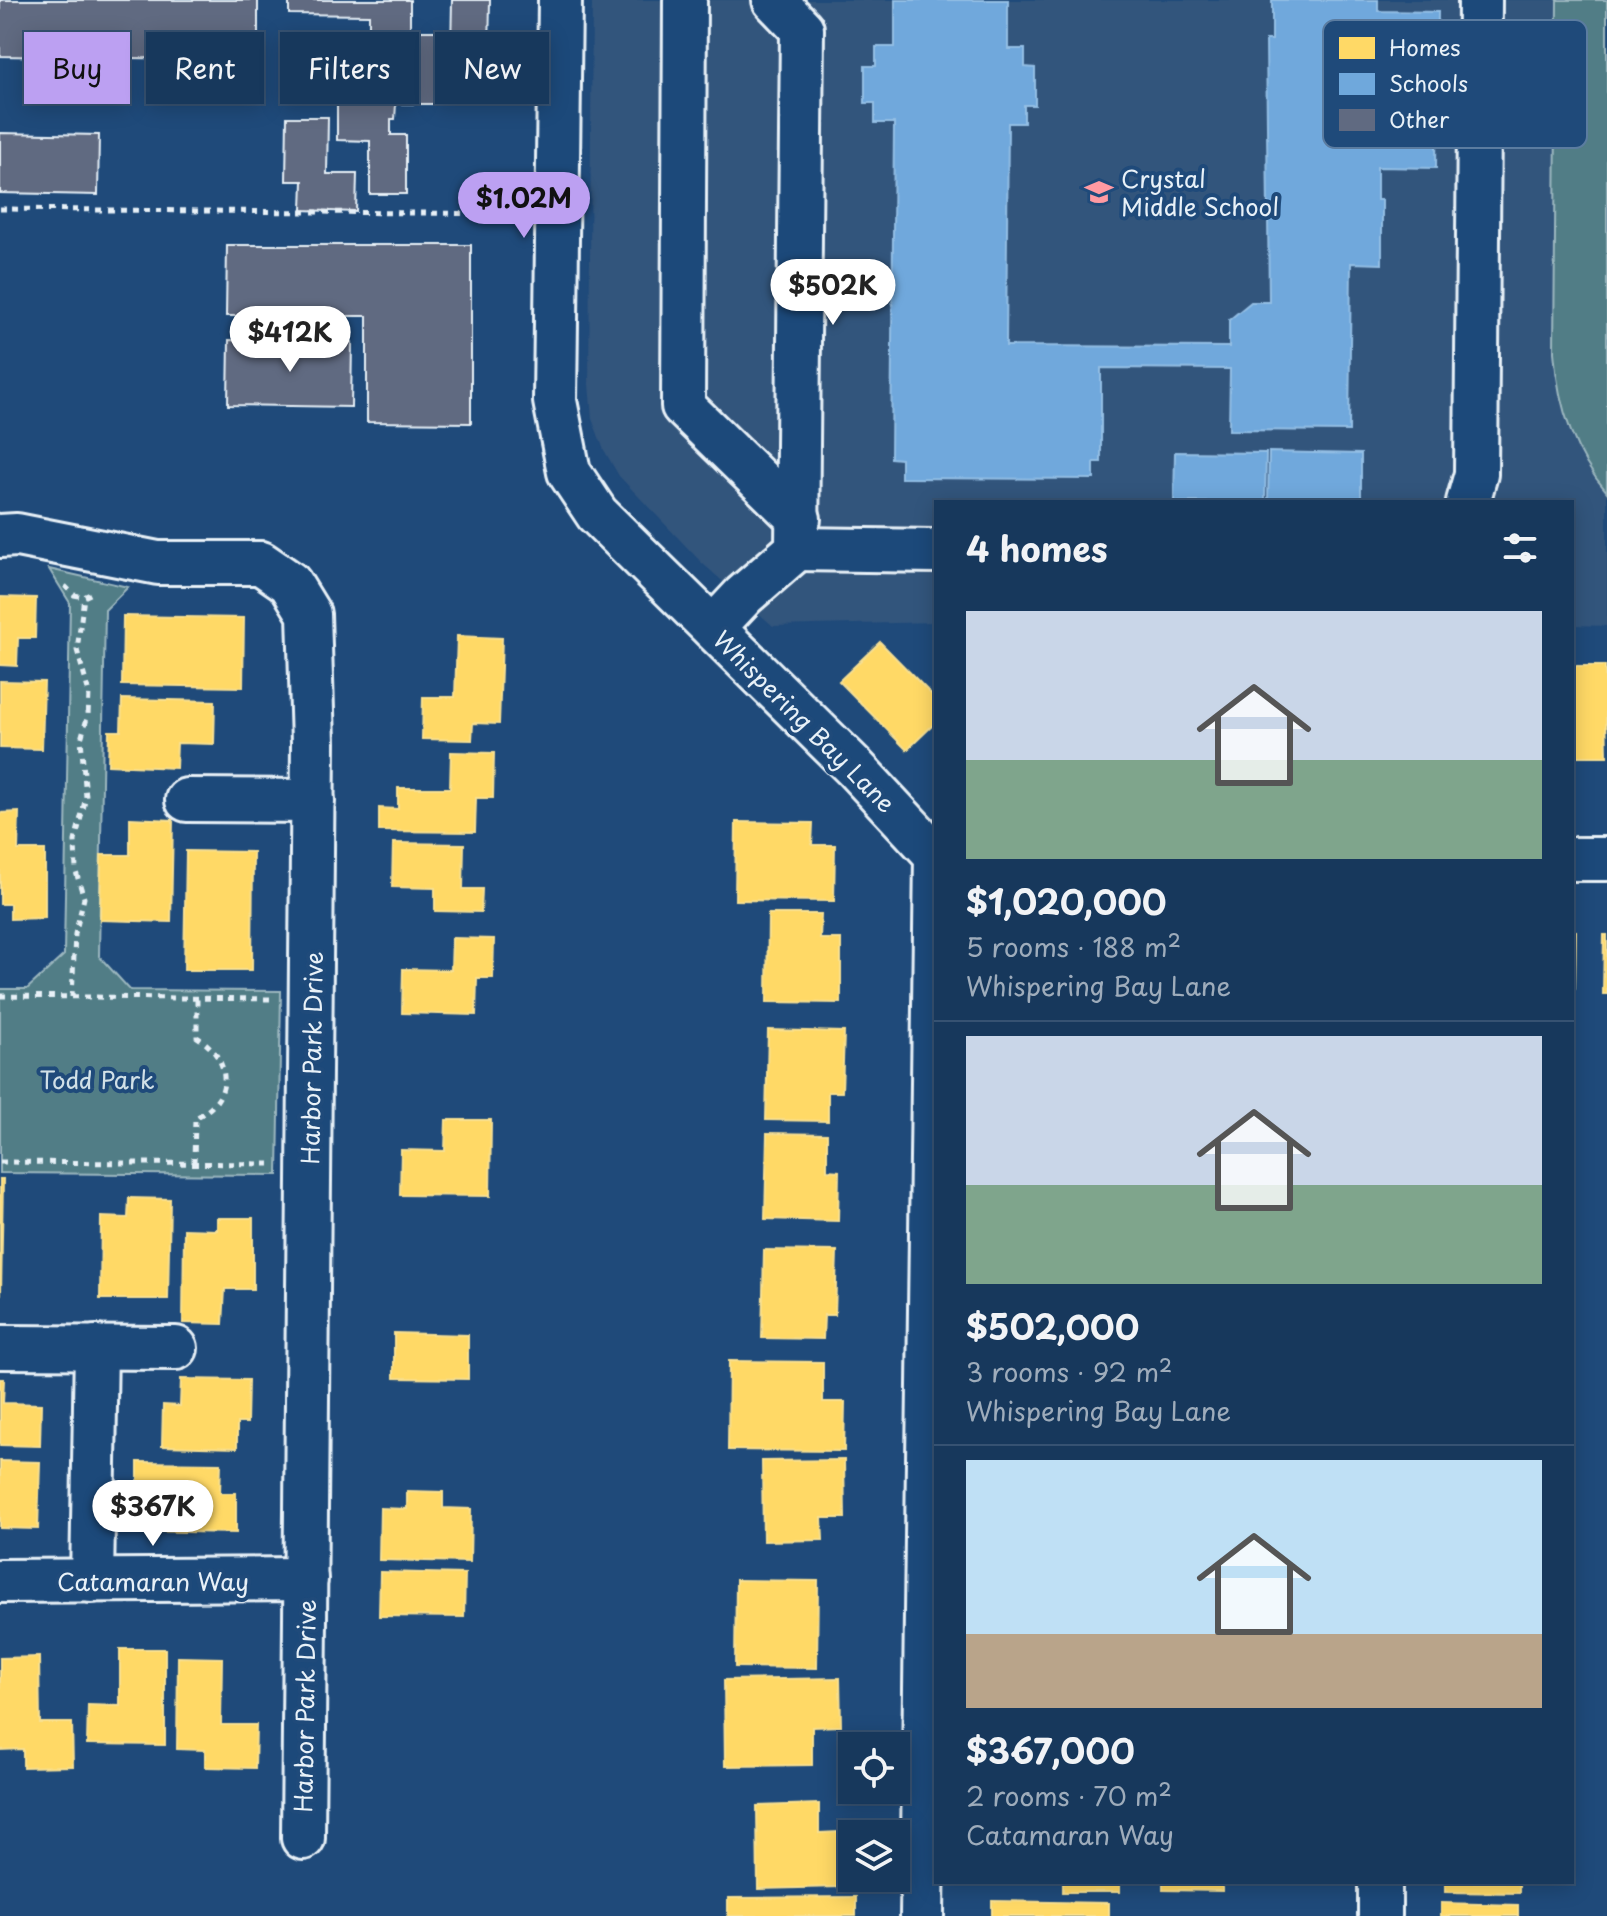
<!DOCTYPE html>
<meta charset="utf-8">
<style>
:root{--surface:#17385c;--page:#244365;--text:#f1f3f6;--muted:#9eacbb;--line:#365272;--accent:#bca0f2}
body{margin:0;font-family:"Playpen Sans",sans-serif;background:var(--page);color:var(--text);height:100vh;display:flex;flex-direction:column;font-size:30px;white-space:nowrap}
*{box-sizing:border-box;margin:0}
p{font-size:26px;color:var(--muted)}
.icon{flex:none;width:44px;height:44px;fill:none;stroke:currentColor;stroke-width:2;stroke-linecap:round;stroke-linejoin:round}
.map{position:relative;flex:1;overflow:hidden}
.side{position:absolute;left:934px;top:500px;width:640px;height:1384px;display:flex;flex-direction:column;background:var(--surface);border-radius:0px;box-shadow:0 4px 20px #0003,0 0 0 2px var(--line)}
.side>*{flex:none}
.banner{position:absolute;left:24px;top:32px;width:760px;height:72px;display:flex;gap:16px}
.buttons{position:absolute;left:838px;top:1732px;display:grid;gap:16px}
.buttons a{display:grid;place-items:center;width:72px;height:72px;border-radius:0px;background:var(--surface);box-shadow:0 4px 20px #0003,0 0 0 2px var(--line);font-size:40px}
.price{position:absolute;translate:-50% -68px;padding:0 18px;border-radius:28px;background:#fff;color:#222;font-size:26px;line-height:52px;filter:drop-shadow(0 2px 4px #0008)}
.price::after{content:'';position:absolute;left:50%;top:48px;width:24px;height:18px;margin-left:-12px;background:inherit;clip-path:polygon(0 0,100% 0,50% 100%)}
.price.current{background:var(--accent);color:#111}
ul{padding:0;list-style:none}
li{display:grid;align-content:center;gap:16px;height:424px;padding:0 32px}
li+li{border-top:2px solid var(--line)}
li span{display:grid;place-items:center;height:248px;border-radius:0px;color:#555}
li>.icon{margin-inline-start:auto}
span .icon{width:144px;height:144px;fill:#fffc;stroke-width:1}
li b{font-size:34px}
h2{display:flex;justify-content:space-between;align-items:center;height:96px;padding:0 32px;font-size:34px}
.pill{padding:0 28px;border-radius:0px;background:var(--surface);box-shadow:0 4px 20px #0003,0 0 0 2px var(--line);font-size:28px;line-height:72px}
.pill.current{background:var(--accent);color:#111}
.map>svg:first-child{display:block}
.built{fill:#32547c}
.green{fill:#517d86;stroke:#9cb7bf;stroke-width:2}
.homes{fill:#ffd966;stroke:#f8e092;stroke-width:2}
.schools{fill:#6fa8dc;stroke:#93bee4;stroke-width:2}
.building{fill:#606a81;stroke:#e8f1f8;stroke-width:2}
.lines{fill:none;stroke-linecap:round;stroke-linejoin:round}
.minor-casing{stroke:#e8f1f8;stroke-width:48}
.path{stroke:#e8f1f8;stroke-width:5;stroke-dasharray:6 6;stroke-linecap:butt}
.minor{stroke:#1f4a7a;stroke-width:42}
.labels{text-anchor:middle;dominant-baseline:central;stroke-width:8;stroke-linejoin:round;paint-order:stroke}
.poi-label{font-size:24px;fill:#e8f1f8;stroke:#1f4a7a;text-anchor:start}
.street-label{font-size:24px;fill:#e8f1f8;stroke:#1f4a7a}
.park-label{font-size:24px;fill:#d1e0e7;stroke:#1f4a7a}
.key{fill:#1f4a7a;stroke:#5b7ca0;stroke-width:2}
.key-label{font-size:22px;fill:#e8f1f8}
</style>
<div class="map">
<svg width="1607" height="1916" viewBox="0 0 1607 1916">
<rect width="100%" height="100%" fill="#1f4a7a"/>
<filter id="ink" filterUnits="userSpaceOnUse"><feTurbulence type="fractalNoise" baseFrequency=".0125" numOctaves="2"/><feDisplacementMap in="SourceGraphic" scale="16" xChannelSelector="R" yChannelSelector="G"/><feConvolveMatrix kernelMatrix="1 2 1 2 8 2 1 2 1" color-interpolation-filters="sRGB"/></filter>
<g filter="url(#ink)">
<path class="built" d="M592 0H1607V626L1572 625V502H936V622L773 626 702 563 619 476 604 450 592 419 589 384Z"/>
<g class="green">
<path d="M1557 0H1607V492C1572 452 1558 404 1554 352Z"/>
<path d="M49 569 128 587 105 610 99 956 130 990 281 991 278 1175 0 1173V989H27L64 955 70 603Z"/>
</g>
<g class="homes">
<path d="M0 597 36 598 35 638H18L17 666 0 665Z"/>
<path d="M123 616 244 618 243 687 122 685Z"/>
<path d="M457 636 502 638 499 724 473 723 472 740 422 739 423 697H455Z"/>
<path d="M880 642 936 699V722L907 750 839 681Z"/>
<path d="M1572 666H1605L1607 756H1572Z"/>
<path d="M0 681 44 682 42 749 0 748Z"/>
<path d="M122 699 215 701 214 744 177 743 176 768 108 765 109 731H121Z"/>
<path d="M451 752 494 753 493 798H476L475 832 379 831V808L398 809V788H450Z"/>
<path d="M19 812 18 850H45V918L10 919V904H0V813Z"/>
<path d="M130 818 173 820 171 922 100 920 101 855H130Z"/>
<path d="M736 822 813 823 812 845H835L834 901 735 900Z"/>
<path d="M393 843 464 844 463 889H482L481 912 435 911V888L392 887Z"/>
<path d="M186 851 253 852 252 970H184Z"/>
<path d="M768 914H821L820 939H841V1003L767 1002Z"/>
<path d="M1572 931H1576L1575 989H1572Z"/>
<path d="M1604 935H1607V994H1603Z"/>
<path d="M452 938 494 939 493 978H477L476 1015 402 1013 403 969 451 970Z"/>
<path d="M768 1030 844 1032 842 1092H828V1121L766 1120Z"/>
<path d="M446 1120H491L490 1196 400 1195 401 1150 445 1151Z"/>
<path d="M767 1133 827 1134V1170L839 1171 838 1221 765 1219Z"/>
<path d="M0 1179H3L1 1294H0Z"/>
<path d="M129 1198 170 1199 168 1299H100L101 1217 128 1218Z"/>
<path d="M217 1218H253V1289H225L223 1324 183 1323 184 1229 217 1230Z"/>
<path d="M764 1250 837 1251 835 1315H824L823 1339 762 1338Z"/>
<path d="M394 1333 468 1335V1379L394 1378Z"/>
<path d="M729 1361 823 1362V1402H845L844 1451 728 1450Z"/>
<path d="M0 1379H4L3 1403 41 1404 40 1446 0 1445Z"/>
<path d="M181 1379 248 1380 247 1423H237V1448L162 1446 163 1405 180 1406Z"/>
<path d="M844 1460 845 1518H822L823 1540 763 1541 762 1461Z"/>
<path d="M0 1461 40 1462 38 1529 0 1528Z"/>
<path d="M138 1462 221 1463 220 1493H236V1533L138 1531Z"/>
<path d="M407 1491 443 1492V1508L471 1509 470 1562 379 1560 380 1508 407 1509Z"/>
<path d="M380 1572 465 1574 464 1617 379 1616Z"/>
<path d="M736 1580 818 1581 817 1668 735 1667Z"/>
<path d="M120 1649H165V1745L87 1744 88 1705 120 1706Z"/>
<path d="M39 1657 40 1723H72L73 1766 23 1767V1749L0 1750V1658Z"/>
<path d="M178 1657 222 1658 221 1725H256L255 1768 205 1767V1750L177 1749Z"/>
<path d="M840 1678 841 1726 812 1727V1765L725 1766 724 1680Z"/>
<path d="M819 1804V1833L839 1832 840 1887 758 1889 757 1806Z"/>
<rect x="1063" y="1882" width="57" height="10"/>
<path d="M1163 1882H1222V1891L1163 1890Z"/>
<path d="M1445 1882H1519V1893L1445 1892Z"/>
<path d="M856 1897V1916H728V1898Z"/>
<path d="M992 1901 1109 1903V1916H992Z"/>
<path d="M1441 1903 1518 1905V1916H1441Z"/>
</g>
<g class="schools">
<path d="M895 0H1008V49H1025V67L1035 68V105H1024V123H1008L1006 346 1229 347V320L1251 302H1269L1266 40H1272V0H1378V11L1438 12 1436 168 1377 167V200H1382V264L1351 263 1349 431 1229 430 1230 369 1101 368V462H1094V479L901 478V459L891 458 894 123H875V103H865V66H876V47H895Z"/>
<path d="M1175 452 1266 453 1265 502H1174Z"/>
<path d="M1269 452 1361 454V502H1268Z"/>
</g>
<g class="building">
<path d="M0 0H258V60L0 56Z"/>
<path d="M289 0H410V31H438V104H396L395 119H391V135H406V194H370V141L337 140V103H385L386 36H369V15L289 14Z"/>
<path d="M452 0H490L489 51 451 50Z"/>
<path d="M287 117H328L327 174H357L356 212 302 210 303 181H286Z"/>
<path d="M0 133 99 135 98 195 0 193Z"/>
<path d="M227 245H471V423L367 422V316H226Z"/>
<path d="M229 340 352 342 351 407 228 405Z"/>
</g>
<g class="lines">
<defs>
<g id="minor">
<path d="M560 0 555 401 569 472 597 514 854 767 936 855 922 1916"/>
<path d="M685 0 683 406 799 519"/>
<path d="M1468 502 1476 474 1480 0"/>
<path d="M0 536 17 535 158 563H261L290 583 309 614 313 743 303 1838"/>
<path d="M797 549 936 551"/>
<path d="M713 628 744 595 797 549 802 29 774 0"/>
<path d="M187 800 313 801"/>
<path d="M1572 859H1607"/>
<path d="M0 1347 176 1348"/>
<path d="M0 1581 306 1579"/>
<path d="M92 1581 96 1347"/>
<path d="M1380 1916V1882"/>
</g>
</defs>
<use href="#minor" class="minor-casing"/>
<g class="path">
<path d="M0 209 519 214"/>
<path d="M65 586 74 595 84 597"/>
<path d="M0 996 271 999"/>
<path d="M72 997 75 934 84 898 76 872 75 841 86 797 81 739 88 715 89 693 77 650 84 597 94 592"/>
<path d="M0 1162 271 1164"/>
<path d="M194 1163 195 1118C235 1099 232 1059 197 1037V998"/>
</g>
<use href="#minor" class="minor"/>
</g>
</g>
<defs>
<symbol id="school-bare" viewBox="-9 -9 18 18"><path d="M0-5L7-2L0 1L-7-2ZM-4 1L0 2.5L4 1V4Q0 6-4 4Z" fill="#ff9aa2" stroke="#1f4a7a" stroke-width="2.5" paint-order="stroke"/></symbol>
</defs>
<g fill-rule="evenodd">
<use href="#school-bare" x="1079" y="172" width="40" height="40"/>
</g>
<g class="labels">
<g class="poi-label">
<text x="1121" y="178">Crystal<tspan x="1121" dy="28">Middle School</tspan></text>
</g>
<g class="street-label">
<text transform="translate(805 721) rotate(45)">Whispering Bay Lane</text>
<text transform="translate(311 1058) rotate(-89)">Harbor Park Drive</text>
<text x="153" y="1581">Catamaran Way</text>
<text transform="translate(304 1706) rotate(-89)">Harbor Park Drive</text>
</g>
<g class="park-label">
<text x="97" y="1079">Todd Park</text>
</g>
</g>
<rect x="1323" y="20" width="264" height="128" rx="12" class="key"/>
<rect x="1339" y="37" width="36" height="22" fill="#ffd966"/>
<rect x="1339" y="73" width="36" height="22" fill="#6fa8dc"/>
<rect x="1339" y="109" width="36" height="22" fill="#606a81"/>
<g class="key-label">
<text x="1389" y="56">Homes</text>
<text x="1389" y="92">Schools</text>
<text x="1389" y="128">Other</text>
</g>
</svg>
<div class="buttons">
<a><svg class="icon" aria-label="locate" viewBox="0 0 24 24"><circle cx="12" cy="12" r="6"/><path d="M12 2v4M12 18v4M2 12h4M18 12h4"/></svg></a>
<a><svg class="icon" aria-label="layers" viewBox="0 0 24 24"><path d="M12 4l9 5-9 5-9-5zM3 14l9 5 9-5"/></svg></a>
</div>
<b class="price current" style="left:524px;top:240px">$1.02M</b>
<b class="price" style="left:833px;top:327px">$502K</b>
<b class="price" style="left:290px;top:374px">$412K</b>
<b class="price" style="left:153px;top:1548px">$367K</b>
<div class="banner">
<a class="pill current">Buy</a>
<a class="pill">Rent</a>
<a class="pill">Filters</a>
<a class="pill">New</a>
</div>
<section class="side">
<h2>4 homes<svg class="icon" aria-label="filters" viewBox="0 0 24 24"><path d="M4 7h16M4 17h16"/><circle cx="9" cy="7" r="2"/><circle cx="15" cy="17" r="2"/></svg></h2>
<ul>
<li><span style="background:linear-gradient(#c9d6e8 60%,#7fa58c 0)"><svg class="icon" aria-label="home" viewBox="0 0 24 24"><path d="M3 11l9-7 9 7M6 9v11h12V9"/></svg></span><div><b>$1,020,000</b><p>5 rooms · 188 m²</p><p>Whispering Bay Lane</p></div></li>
<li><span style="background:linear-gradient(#c9d6e8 60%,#7fa58c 0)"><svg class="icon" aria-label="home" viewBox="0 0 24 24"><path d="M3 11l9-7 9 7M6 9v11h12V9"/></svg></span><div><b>$502,000</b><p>3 rooms · 92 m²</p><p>Whispering Bay Lane</p></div></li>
<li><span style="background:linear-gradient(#bfe0f5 70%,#b9a48a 0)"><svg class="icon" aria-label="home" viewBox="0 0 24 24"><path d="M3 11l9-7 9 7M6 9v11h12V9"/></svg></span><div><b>$367,000</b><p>2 rooms · 70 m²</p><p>Catamaran Way</p></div></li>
</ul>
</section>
</div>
